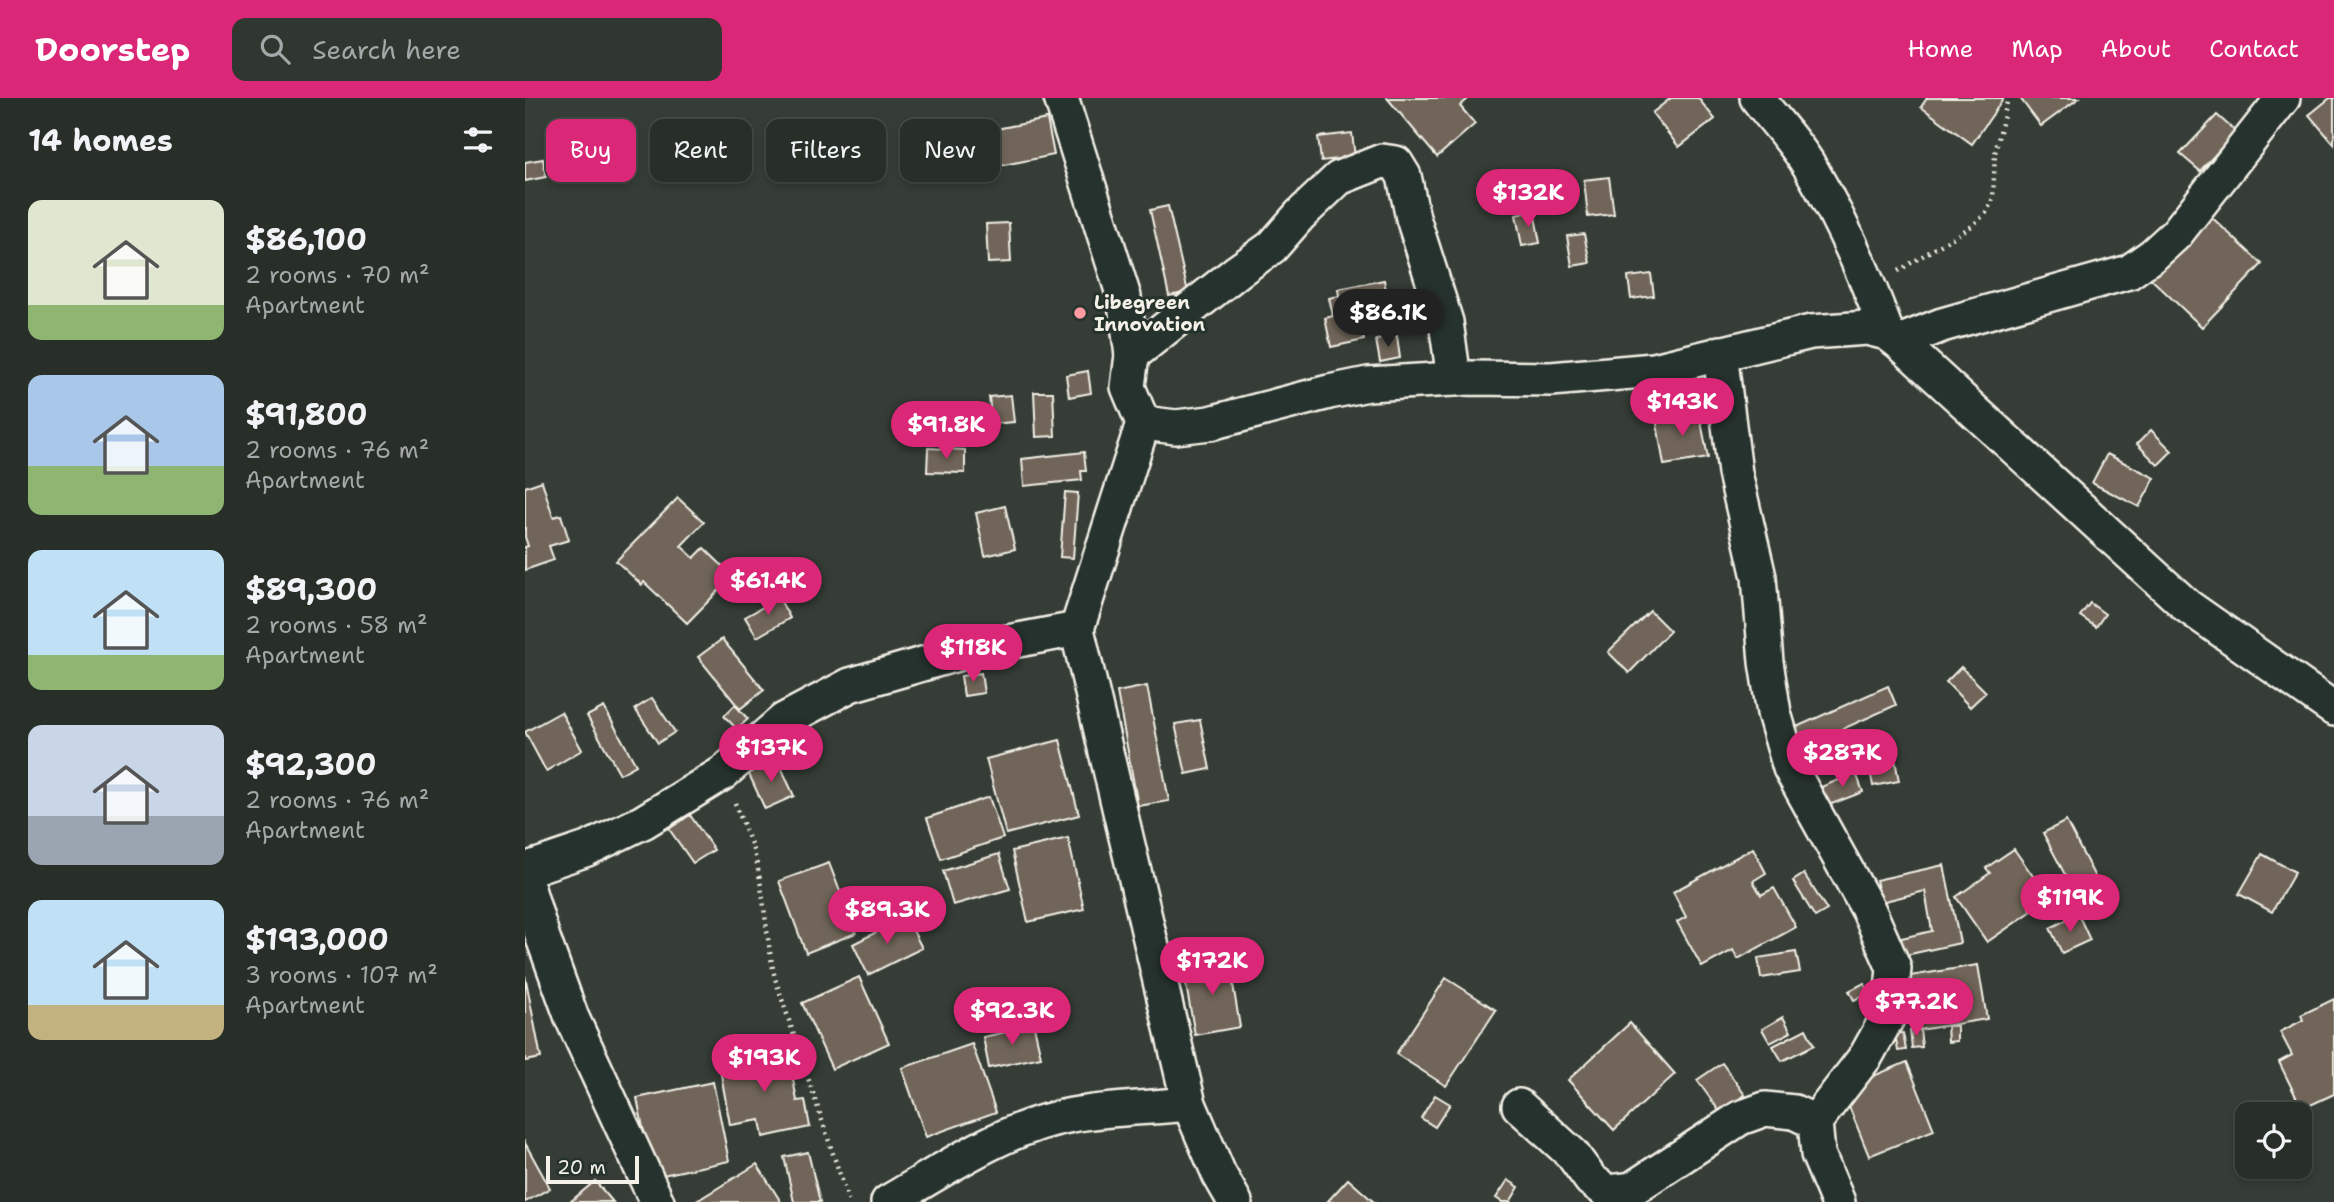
<!DOCTYPE html>
<meta charset="utf-8">
<style>
:root{--surface:#282e28;--page:#303630;--text:#f1f3f6;--muted:#a5a8a8;--line:#444a45;--accent:#db2777}
body{margin:0;font-family:"Shantell Sans",sans-serif;background:var(--page);color:var(--text);height:100vh;display:flex;flex-direction:column;font-size:26px;white-space:nowrap}
*{box-sizing:border-box;margin:0}
p{font-size:23px;color:var(--muted)}
.icon{flex:none;width:38px;height:38px;fill:none;stroke:currentColor;stroke-width:2;stroke-linecap:round;stroke-linejoin:round}
.map{position:relative;flex:1;overflow:hidden}
.drawer{display:flex;flex-direction:column;background:var(--surface);width:525px}
.drawer>*{flex:none}
.guide{position:absolute;left:21px;top:21px;width:665px;height:63px;display:flex;gap:14px}
.tools{position:absolute;left:1710px;top:1004px;display:grid;gap:14px}
.tools a{display:grid;place-items:center;width:77px;height:77px;border-radius:14px;background:var(--surface);box-shadow:0 4px 10px #0003,0 0 0 2px var(--line);font-size:35px}
.scale{position:absolute;left:21px;bottom:18px;width:93px;box-sizing:border-box;padding-left:7px;border:4px solid #f4f1e8;border-top:0;font-size:19px;line-height:24px;white-space:nowrap;color:#f4f1e8;-webkit-text-stroke:5px #26332d;paint-order:stroke}
.price{position:absolute;translate:-50% -60px;padding:0 16px;border-radius:24px;background:var(--accent);color:#fff;font-size:23px;line-height:46px;filter:drop-shadow(0 2px 4px #0008)}
.price::after{content:'';position:absolute;left:50%;top:42px;width:21px;height:16px;margin-left:-10px;background:inherit;clip-path:polygon(0 0,100% 0,50% 100%)}
.price.on{background:#222;color:#fff}
ul{padding:0;list-style:none}
li{display:flex;align-items:center;gap:21px;height:175px;padding:0 28px}
li span{display:grid;place-items:center;flex:none;width:196px;height:140px;border-radius:14px;color:#555}
li>.icon{margin-inline-start:auto}
span .icon{width:84px;height:84px;fill:#fffc;stroke-width:1}
li b{font-size:30px}
h2{display:flex;justify-content:space-between;align-items:center;height:84px;padding:0 28px;font-size:30px}
.chip{padding:0 24px;border-radius:14px;background:var(--surface);box-shadow:0 4px 10px #0003,0 0 0 2px var(--line);font-size:24px;line-height:63px}
.chip.on{background:var(--accent);color:#fff}
header{display:flex;align-items:center;gap:42px;box-sizing:border-box;height:98px;padding:0 35px;background:var(--accent);color:#fff}
header strong{font-size:33px}
nav{display:flex;gap:38px;margin-inline-start:auto;font-size:24px}
.search{width:490px;height:63px;background:var(--page);display:flex;align-items:center;gap:18px;box-sizing:border-box;padding:0 24px;border-radius:14px;color:var(--muted);font-size:26px}
main{display:flex;flex:1;min-height:0}
.map>svg:first-child{display:block}
.building{fill:#706559;stroke:#f4f1e8;stroke-width:2}
.lines{fill:none;stroke-linecap:round;stroke-linejoin:round}
.minor-casing{stroke:#f4f1e8;stroke-width:38}
.path{stroke:#f4f1e8;stroke-width:4.5;stroke-dasharray:2 5;stroke-linecap:butt}
.minor{stroke:#26332d;stroke-width:33}
.poi-dot{fill:#ff9aa2;stroke:#26332d;stroke-width:2.5}
.labels{text-anchor:middle;dominant-baseline:central;stroke-width:6;stroke-linejoin:round;paint-order:stroke}
.poi-label{font-size:19px;font-weight:bold;fill:#f4f1e8;stroke:#26332d;text-anchor:start}
</style>
<header>
<strong>Doorstep</strong>
<div class="search"><svg class="icon" aria-label="search" viewBox="0 0 24 24"><circle cx="10" cy="10" r="6"/><path d="M15 15l6 6"/></svg>Search here</div>
<nav><a>Home</a><a>Map</a><a>About</a><a>Contact</a></nav>
</header>
<main>
<section class="drawer">
<h2>14 homes<svg class="icon" aria-label="filters" viewBox="0 0 24 24"><path d="M4 7h16M4 17h16"/><circle cx="9" cy="7" r="2"/><circle cx="15" cy="17" r="2"/></svg></h2>
<ul>
<li><span style="background:linear-gradient(#dfe7d0 75%,#8fb573 0)"><svg class="icon" aria-label="home" viewBox="0 0 24 24"><path d="M3 11l9-7 9 7M6 9v11h12V9"/></svg></span><div><b>$86,100</b><p>2 rooms · 70 m²</p><p>Apartment</p></div></li>
<li><span style="background:linear-gradient(#a9c7e8 65%,#8fb573 0)"><svg class="icon" aria-label="home" viewBox="0 0 24 24"><path d="M3 11l9-7 9 7M6 9v11h12V9"/></svg></span><div><b>$91,800</b><p>2 rooms · 76 m²</p><p>Apartment</p></div></li>
<li><span style="background:linear-gradient(#bfe0f5 75%,#8fb573 0)"><svg class="icon" aria-label="home" viewBox="0 0 24 24"><path d="M3 11l9-7 9 7M6 9v11h12V9"/></svg></span><div><b>$89,300</b><p>2 rooms · 58 m²</p><p>Apartment</p></div></li>
<li><span style="background:linear-gradient(#c9d6e8 65%,#9aa5b1 0)"><svg class="icon" aria-label="home" viewBox="0 0 24 24"><path d="M3 11l9-7 9 7M6 9v11h12V9"/></svg></span><div><b>$92,300</b><p>2 rooms · 76 m²</p><p>Apartment</p></div></li>
<li><span style="background:linear-gradient(#bfe0f5 75%,#c2b280 0)"><svg class="icon" aria-label="home" viewBox="0 0 24 24"><path d="M3 11l9-7 9 7M6 9v11h12V9"/></svg></span><div><b>$193,000</b><p>3 rooms · 107 m²</p><p>Apartment</p></div></li>
</ul>
</section>
<div class="map">
<svg width="1809" height="1104" viewBox="0 0 1809 1104">
<rect width="100%" height="100%" fill="#353d36"/>
<filter id="ink" filterUnits="userSpaceOnUse"><feTurbulence type="fractalNoise" baseFrequency=".0143" numOctaves="2"/><feDisplacementMap in="SourceGraphic" scale="14" xChannelSelector="R" yChannelSelector="G"/><feConvolveMatrix kernelMatrix="1 2 1 2 8 2 1 2 1" color-interpolation-filters="sRGB"/></filter>
<g filter="url(#ink)">
<g class="building">
<path d="M862 0H944L935 8 950 26 912 59Z"/>
<path d="M1146 0H1173L1190 21 1154 49 1127 15Z"/>
<path d="M1402 0H1479L1447 46 1396 9Z"/>
<path d="M1495 0H1554L1516 28Z"/>
<path d="M1805 0H1809V46L1784 17Z"/>
<path d="M1692 17 1711 34 1675 73 1655 56Z"/>
<path d="M522 21 529 57 469 69 461 33Z"/>
<path d="M827 35 830 59 796 63 793 39Z"/>
<path d="M18 61 21 79 0 83V64Z"/>
<path d="M1084 79 1089 116 1063 119 1059 82Z"/>
<path d="M643 108 663 194 644 198 625 112Z"/>
<path d="M1009 113 1015 145 997 148 991 117Z"/>
<path d="M1682 115 1737 166 1677 229 1623 178Z"/>
<path d="M484 125 486 164 463 165 461 126Z"/>
<path d="M1059 136 1065 165 1047 168 1042 138Z"/>
<path d="M1126 176 1129 198 1106 201 1103 179Z"/>
<path d="M859 182 868 228 837 234 839 242 806 249 800 220 808 218 804 200 814 198 813 191Z"/>
<path d="M872 238 875 260 855 264 851 242Z"/>
<path d="M563 273 566 295 544 299 541 277Z"/>
<path d="M509 294H528L530 338 511 339Z"/>
<path d="M486 297 489 324 467 326 464 299Z"/>
<path d="M1174 313 1183 360 1139 367 1131 320Z"/>
<path d="M1626 332 1647 353 1633 367 1612 346Z"/>
<path d="M403 350 440 352V375L402 374Z"/>
<path d="M559 354 561 373H556L557 382 499 388 497 361Z"/>
<path d="M1582 356 1630 380 1614 409 1567 385Z"/>
<path d="M17 383 28 419 36 417 44 442 24 448 29 462 0 472V449L3 448 0 439V389Z"/>
<path d="M540 394 553 395 548 460 535 459Z"/>
<path d="M153 400 179 424 156 448 169 460 179 450 208 478 162 525 119 484 117 487 91 463Z"/>
<path d="M480 408 490 451 460 458 451 415Z"/>
<path d="M254 500 265 520 232 539 220 519Z"/>
<path d="M1565 505 1580 516 1571 529 1555 518Z"/>
<path d="M1125 513 1145 533 1104 575 1083 554Z"/>
<path d="M197 541 239 592 215 611 173 559Z"/>
<path d="M1436 569 1461 594 1445 609 1421 584Z"/>
<path d="M456 575 459 595 439 598 436 578Z"/>
<path d="M622 588 644 703 613 708 592 594Z"/>
<path d="M1363 588 1371 607 1278 649 1269 630Z"/>
<path d="M127 600 150 634 133 645 110 611Z"/>
<path d="M210 607 223 621 212 631 199 618Z"/>
<path d="M79 609 111 667 95 676 62 618Z"/>
<path d="M36 614 57 652 21 673 0 634Z"/>
<path d="M675 622 685 671 661 676 650 626Z"/>
<path d="M1365 636 1374 683 1348 688 1339 641Z"/>
<path d="M535 642 554 717 481 736 461 661Z"/>
<path d="M1305 649 1308 668 1274 674 1270 656Z"/>
<path d="M252 660 269 698 240 711 223 674Z"/>
<path d="M1331 675 1338 694 1304 707 1296 689Z"/>
<path d="M464 699 478 740 416 761 402 720Z"/>
<path d="M165 717 189 752 168 765 144 731Z"/>
<path d="M1541 723 1570 779 1547 790 1518 735Z"/>
<path d="M543 740 559 811 503 824 487 753Z"/>
<path d="M1228 750 1241 775 1228 783 1236 797 1249 790 1271 829 1213 861 1208 852 1177 869 1152 824 1161 819 1148 794Z"/>
<path d="M1489 751 1522 798 1505 810 1507 813 1462 844 1431 799 1465 775 1461 770Z"/>
<path d="M474 756 485 791 428 807 418 773Z"/>
<path d="M1737 756 1770 774 1747 814 1714 796Z"/>
<path d="M304 765 331 835 281 855 254 783Z"/>
<path d="M1419 767 1435 845 1372 859 1368 842 1407 833 1400 793 1356 804 1351 782Z"/>
<path d="M1279 776 1302 812 1290 819 1268 783Z"/>
<path d="M1553 816 1565 842 1537 855 1525 830Z"/>
<path d="M381 819 397 850 343 877 328 846Z"/>
<path d="M1271 854 1275 874 1236 880 1233 860Z"/>
<path d="M704 862 715 929 670 937 658 870Z"/>
<path d="M1453 867 1462 921 1394 932 1385 878Z"/>
<path d="M0 877 16 960 0 963Z"/>
<path d="M334 879 364 945 307 971 277 905Z"/>
<path d="M921 880 971 912 921 988 871 956Z"/>
<path d="M1339 885 1344 895 1329 902 1324 893Z"/>
<path d="M1809 901V996L1777 1011 1754 964 1767 957 1755 934 1778 922 1776 917Z"/>
<path d="M1258 919 1266 934 1245 945 1237 931Z"/>
<path d="M1105 925 1150 976 1089 1032 1043 982Z"/>
<path d="M509 928 516 959 464 970 458 939Z"/>
<path d="M1422 928H1432V943L1423 944Z"/>
<path d="M1281 931 1289 947 1257 963 1248 948Z"/>
<path d="M1395 931 1397 949 1387 950 1385 932Z"/>
<path d="M1378 935 1381 952 1373 953 1370 936Z"/>
<path d="M447 946 471 1014 401 1039 377 970Z"/>
<path d="M263 953 272 1003 280 1002 285 1029 238 1039 235 1022 205 1027 194 965Z"/>
<path d="M1382 964 1409 1032 1344 1058 1317 991Z"/>
<path d="M1197 965 1220 997 1195 1014 1172 982Z"/>
<path d="M188 984 204 1063 128 1079 112 1000Z"/>
<path d="M910 997 925 1006 910 1029 896 1020Z"/>
<path d="M0 1045 25 1090 0 1104Z"/>
<path d="M283 1054 295 1104H269L259 1059Z"/>
<path d="M232 1066 256 1104H170Z"/>
<path d="M823 1081 849 1104H802Z"/>
<path d="M983 1082 994 1089 985 1104H977L971 1100Z"/>
<path d="M70 1083 88 1104H45Z"/>
</g>
<g class="lines">
<defs>
<g id="minor">
<path d="M536 0 599 199 607 257 603 289 618 325 552 531 664 1006 694 1076 710 1104"/>
<path d="M1232 0C1249 22 1270 44 1285 69 1316 122 1341 178 1362 235"/>
<path d="M1374 244 1417 227 1604 174 1628 157 1651 136 1758 0"/>
<path d="M1195 255 1210 375 1234 479 1241 564 1249 615 1265 670 1344 813 1369 870 1365 915 1341 958 1290 1024 1293 1056 1313 1104"/>
<path d="M607 257 713 173 747 149 775 117 814 80 857 63 871 65 879 78 888 120 921 224 929 281"/>
<path d="M618 325 651 329 685 325 804 294 843 286 945 280 1026 281 1129 272 1286 234 1342 230 1362 235 1374 244 1662 508 1809 611"/>
<path d="M0 772 62 751 118 724 198 675 259 622 325 587 456 549 552 531"/>
<path d="M0 781 18 840 47 920 132 1104"/>
<path d="M994 1008 1047 1056 1066 1082 1083 1094 1107 1091 1215 1020 1240 1011 1269 1014 1290 1024"/>
<path d="M363 1104C422 1070 479 1029 547 1017 585 1010 626 1010 664 1006"/>
</g>
</defs>
<use href="#minor" class="minor-casing"/>
<g class="path">
<path d="M1373 173 1447 128 1461 115 1468 101 1470 55 1483 0"/>
<path d="M210 705C217 724 226 743 231 762 240 801 241 841 250 880L324 1104"/>
</g>
<use href="#minor" class="minor"/>
</g>
</g>
<circle class="poi-dot" cx="555" cy="215" r="7"/>
<g class="labels">
<g class="poi-label">
<text x="569" y="204">Libegreen<tspan x="569" dy="22">Innovation</tspan></text>
</g>
</g>
</svg>
<div class="tools">
<a><svg class="icon" aria-label="locate" viewBox="0 0 24 24"><circle cx="12" cy="12" r="6"/><path d="M12 2v4M12 18v4M2 12h4M18 12h4"/></svg></a>
</div>
<div class="scale">20 m</div>
<b class="price" style="left:1003px;top:131px">$132K</b>
<b class="price on" style="left:863px;top:251px">$86.1K</b>
<b class="price" style="left:1157px;top:340px">$143K</b>
<b class="price" style="left:421px;top:363px">$91.8K</b>
<b class="price" style="left:243px;top:519px">$61.4K</b>
<b class="price" style="left:448px;top:586px">$118K</b>
<b class="price" style="left:246px;top:686px">$137K</b>
<b class="price" style="left:1317px;top:691px">$287K</b>
<b class="price" style="left:1545px;top:836px">$119K</b>
<b class="price" style="left:362px;top:848px">$89.3K</b>
<b class="price" style="left:687px;top:899px">$172K</b>
<b class="price" style="left:1391px;top:940px">$77.2K</b>
<b class="price" style="left:487px;top:949px">$92.3K</b>
<b class="price" style="left:239px;top:996px">$193K</b>
<div class="guide">
<a class="chip on">Buy</a>
<a class="chip">Rent</a>
<a class="chip">Filters</a>
<a class="chip">New</a>
</div>
</div>
</main>
